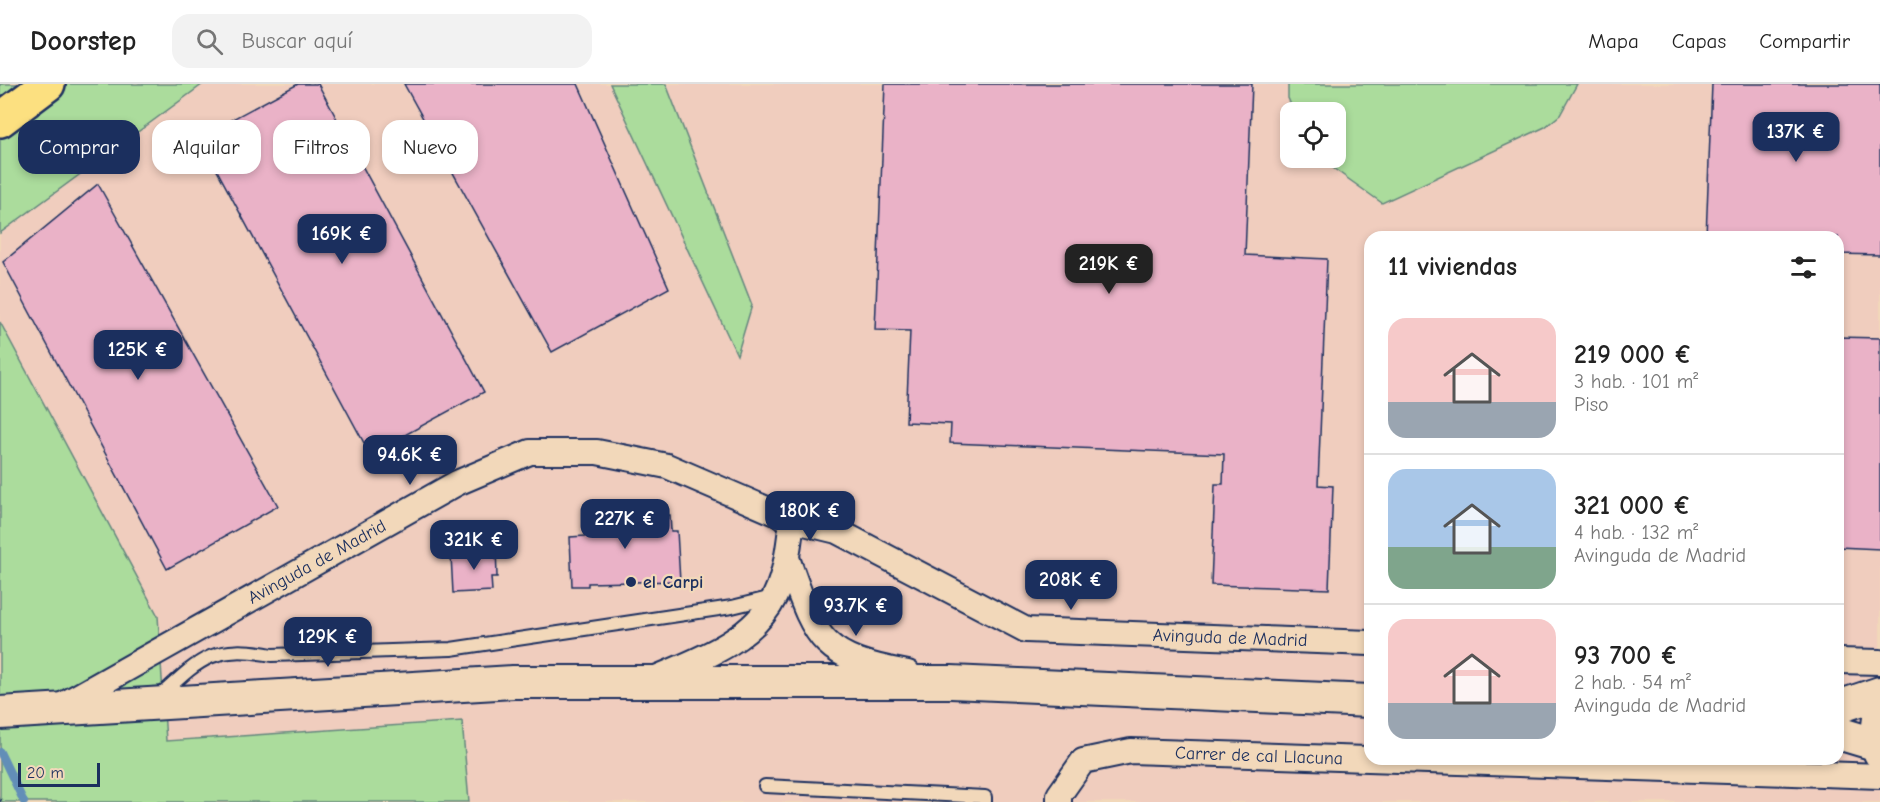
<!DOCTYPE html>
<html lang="es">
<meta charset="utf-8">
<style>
:root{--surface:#fff;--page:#f2f2f2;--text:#222;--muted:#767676;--line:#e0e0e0;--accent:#1b2f5e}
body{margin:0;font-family:"Comic Neue",sans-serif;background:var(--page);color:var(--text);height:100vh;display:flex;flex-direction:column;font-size:22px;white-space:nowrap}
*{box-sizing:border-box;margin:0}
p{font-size:20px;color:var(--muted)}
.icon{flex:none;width:33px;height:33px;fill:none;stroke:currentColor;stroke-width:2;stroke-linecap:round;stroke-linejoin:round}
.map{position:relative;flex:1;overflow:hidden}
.sheet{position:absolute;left:1364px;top:147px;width:480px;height:534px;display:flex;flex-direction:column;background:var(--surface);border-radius:18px;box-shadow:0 3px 9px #0003}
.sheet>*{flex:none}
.banner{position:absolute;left:18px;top:36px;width:570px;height:54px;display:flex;gap:12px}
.controls{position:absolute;left:1280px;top:18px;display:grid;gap:12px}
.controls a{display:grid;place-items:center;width:66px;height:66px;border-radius:12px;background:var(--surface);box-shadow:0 3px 9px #0003;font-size:30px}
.scale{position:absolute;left:18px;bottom:15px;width:82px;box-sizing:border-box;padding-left:6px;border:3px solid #1b2f5e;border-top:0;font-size:16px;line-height:21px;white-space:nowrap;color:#1b2f5e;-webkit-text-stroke:4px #f2d8ba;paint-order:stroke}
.price{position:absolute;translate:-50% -51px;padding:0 14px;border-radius:12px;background:var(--accent);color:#fff;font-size:20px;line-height:39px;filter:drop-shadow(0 2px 3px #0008)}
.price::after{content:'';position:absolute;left:50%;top:36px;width:18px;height:14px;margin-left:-9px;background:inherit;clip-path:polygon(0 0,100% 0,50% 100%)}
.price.active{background:#222;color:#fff}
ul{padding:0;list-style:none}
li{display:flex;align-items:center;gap:18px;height:150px;padding:0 24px}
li+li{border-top:2px solid var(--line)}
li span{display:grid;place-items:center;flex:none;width:168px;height:120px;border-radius:18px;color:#555}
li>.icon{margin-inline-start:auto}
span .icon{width:72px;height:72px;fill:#fffc;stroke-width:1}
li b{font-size:26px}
h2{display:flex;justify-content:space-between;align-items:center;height:72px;padding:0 24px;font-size:26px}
.chip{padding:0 21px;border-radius:18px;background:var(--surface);box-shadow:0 3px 9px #0003;font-size:21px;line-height:54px}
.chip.active{background:var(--accent);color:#fff}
header{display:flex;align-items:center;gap:36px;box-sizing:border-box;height:84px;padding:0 30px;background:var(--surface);border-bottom:2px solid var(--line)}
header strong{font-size:28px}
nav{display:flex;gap:33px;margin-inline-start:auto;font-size:21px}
.search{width:420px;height:54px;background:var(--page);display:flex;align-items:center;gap:15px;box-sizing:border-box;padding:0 21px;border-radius:18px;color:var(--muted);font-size:22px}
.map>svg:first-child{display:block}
.built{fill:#f0cdbe;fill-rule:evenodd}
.green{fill:#abdc9c;stroke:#63867d;stroke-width:1.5}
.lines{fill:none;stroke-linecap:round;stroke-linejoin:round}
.stream{stroke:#628eb7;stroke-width:8}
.building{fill:#eab2c7;stroke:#1b2f5e;stroke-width:1.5}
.service-casing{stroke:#1b2f5e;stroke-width:16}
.minor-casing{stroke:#1b2f5e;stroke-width:28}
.tertiary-casing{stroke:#1b2f5e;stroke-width:36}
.trunk-casing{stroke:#1b2f5e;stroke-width:38}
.path{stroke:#1b2f5e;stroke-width:4;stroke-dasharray:1.5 4.5;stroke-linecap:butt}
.service{stroke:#f2d8ba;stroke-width:12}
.minor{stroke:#f2d8ba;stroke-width:24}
.tertiary{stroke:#f2d8ba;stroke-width:32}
.trunk{stroke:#fce080;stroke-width:33}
.poi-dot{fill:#1b2f5e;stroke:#f2d8ba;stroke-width:2}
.labels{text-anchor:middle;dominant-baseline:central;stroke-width:4.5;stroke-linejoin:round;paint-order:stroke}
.street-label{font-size:18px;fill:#1b2f5e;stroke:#f2d8ba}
.poi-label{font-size:18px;font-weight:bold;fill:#1b2f5e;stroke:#f2d8ba;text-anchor:start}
</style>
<header>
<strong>Doorstep</strong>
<div class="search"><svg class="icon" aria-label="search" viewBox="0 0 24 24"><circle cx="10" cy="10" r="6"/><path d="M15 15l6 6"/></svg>Buscar aquí</div>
<nav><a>Mapa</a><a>Capas</a><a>Compartir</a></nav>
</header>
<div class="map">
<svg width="1880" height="718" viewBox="0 0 1880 718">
<rect width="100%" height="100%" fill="#f2d8ba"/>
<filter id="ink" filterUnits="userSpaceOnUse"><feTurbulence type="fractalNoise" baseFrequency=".0167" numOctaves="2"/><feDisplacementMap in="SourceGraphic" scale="12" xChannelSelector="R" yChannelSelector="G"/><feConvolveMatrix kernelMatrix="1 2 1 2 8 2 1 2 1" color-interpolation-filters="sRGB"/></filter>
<g filter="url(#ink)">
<path class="built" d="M203 0H610L737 271 752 221 666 0H1288V14L1294 28H1290V74H1319L1382 119 1545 43 1560 31 1577 0H1880V718H469L462 637 166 657 158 532 0 238V149ZM1370 153H1838V675H1370Z"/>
<g class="green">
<path d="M0 0H203L0 149Z"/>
<path d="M610 0H666L752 221 737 271Z"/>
<path d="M1288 0H1577L1560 31 1545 43 1382 119 1319 74H1335V28H1294L1288 14Z"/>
<path d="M0 238 158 532 166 657 462 637 469 718H0Z"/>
</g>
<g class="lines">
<path class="stream" d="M0 668 24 718"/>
</g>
<g class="building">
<path d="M298 0H318L484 308 370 370 199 53Z"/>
<path d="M404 0H578L669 204 552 268Z"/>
<path d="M885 0H1252L1245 171 1327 175 1318 401 1333 402 1329 505 1211 501 1215 400H1223L1224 370 950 359 951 340 906 338 910 247 875 246Z"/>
<path d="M1712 0H1880V171L1838 170V153H1706Z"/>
<path d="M98 100 278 422 167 485 3 178Z"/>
<path d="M1838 253 1880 254V465L1838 463Z"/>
<path d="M604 422V434L670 431 671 447H677L680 497 588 499V502H572L570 453 585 452 584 435H591V423Z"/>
<path d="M496 461 497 493H491L492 507 453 509 451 471 479 469V463Z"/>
</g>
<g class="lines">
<defs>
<g id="service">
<path d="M160 612C201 574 214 560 272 571L451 565 732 523 773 513"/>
<path d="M765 702 985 713V718"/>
</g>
<g id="minor">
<path d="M787 474C816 555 818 573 908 589"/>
<path d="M1838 577 1880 578"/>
<path d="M656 594C698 576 753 557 775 512 786 489 789 461 792 436"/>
<path d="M59 623 457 399 530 368H597L667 382 792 436 837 447 1026 546 1370 559"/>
<path d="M1059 718V711L1083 677 1131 667 1880 692"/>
</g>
<g id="tertiary">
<path d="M1838 623 1880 609"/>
<path d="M1880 626 1878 642 1880 669"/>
<path d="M0 629 513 598H951L1370 617"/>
<path d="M1838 649 1878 661"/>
</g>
<path id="trunk" d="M0 36 48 0"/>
</defs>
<use href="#service" class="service-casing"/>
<use href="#minor" class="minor-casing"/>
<use href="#tertiary" class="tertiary-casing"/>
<use href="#trunk" class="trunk-casing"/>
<path class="path" d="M0 716 2 718"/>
<use href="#service" class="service"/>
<use href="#minor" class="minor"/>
<use href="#tertiary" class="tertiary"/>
<use href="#trunk" class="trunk"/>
</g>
</g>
<circle class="poi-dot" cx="631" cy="498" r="6"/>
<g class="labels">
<g class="street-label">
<text transform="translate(317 478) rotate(-29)">Avinguda de Madrid</text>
<text transform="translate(1230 554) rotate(2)">Avinguda de Madrid</text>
<text transform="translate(1259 672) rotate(2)">Carrer de cal Llacuna</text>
</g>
<g class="poi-label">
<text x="643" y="498">el Carpi</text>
</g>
</g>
</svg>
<div class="controls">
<a><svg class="icon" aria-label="locate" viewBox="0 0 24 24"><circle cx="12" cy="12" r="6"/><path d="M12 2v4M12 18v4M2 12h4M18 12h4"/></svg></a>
</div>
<div class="scale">20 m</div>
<b class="price" style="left:1796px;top:79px">137K €</b>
<b class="price" style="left:342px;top:181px">169K €</b>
<b class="price active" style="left:1109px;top:211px">219K €</b>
<b class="price" style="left:138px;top:297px">125K €</b>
<b class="price" style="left:410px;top:402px">94.6K €</b>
<b class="price" style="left:810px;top:458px">180K €</b>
<b class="price" style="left:625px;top:466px">227K €</b>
<b class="price" style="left:474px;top:487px">321K €</b>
<b class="price" style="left:1071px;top:527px">208K €</b>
<b class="price" style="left:856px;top:553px">93.7K €</b>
<b class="price" style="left:328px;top:584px">129K €</b>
<div class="banner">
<a class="chip active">Comprar</a>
<a class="chip">Alquilar</a>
<a class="chip">Filtros</a>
<a class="chip">Nuevo</a>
</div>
<section class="sheet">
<h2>11 viviendas<svg class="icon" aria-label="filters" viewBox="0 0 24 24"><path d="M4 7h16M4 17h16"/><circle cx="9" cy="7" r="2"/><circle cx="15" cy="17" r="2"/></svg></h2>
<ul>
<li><span style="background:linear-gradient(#f6c9c9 70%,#9aa5b1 0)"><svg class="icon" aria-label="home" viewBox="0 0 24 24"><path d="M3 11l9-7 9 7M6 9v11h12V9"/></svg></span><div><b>219 000 €</b><p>3 hab. · 101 m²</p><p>Piso</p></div></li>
<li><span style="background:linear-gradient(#a9c7e8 65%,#7fa58c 0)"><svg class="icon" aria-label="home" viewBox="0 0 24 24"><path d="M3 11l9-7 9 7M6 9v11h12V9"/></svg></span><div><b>321 000 €</b><p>4 hab. · 132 m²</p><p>Avinguda de Madrid</p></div></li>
<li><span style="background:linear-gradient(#f6c9c9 70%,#9aa5b1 0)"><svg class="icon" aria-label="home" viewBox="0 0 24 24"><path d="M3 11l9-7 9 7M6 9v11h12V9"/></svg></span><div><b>93 700 €</b><p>2 hab. · 54 m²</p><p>Avinguda de Madrid</p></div></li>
</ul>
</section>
</div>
